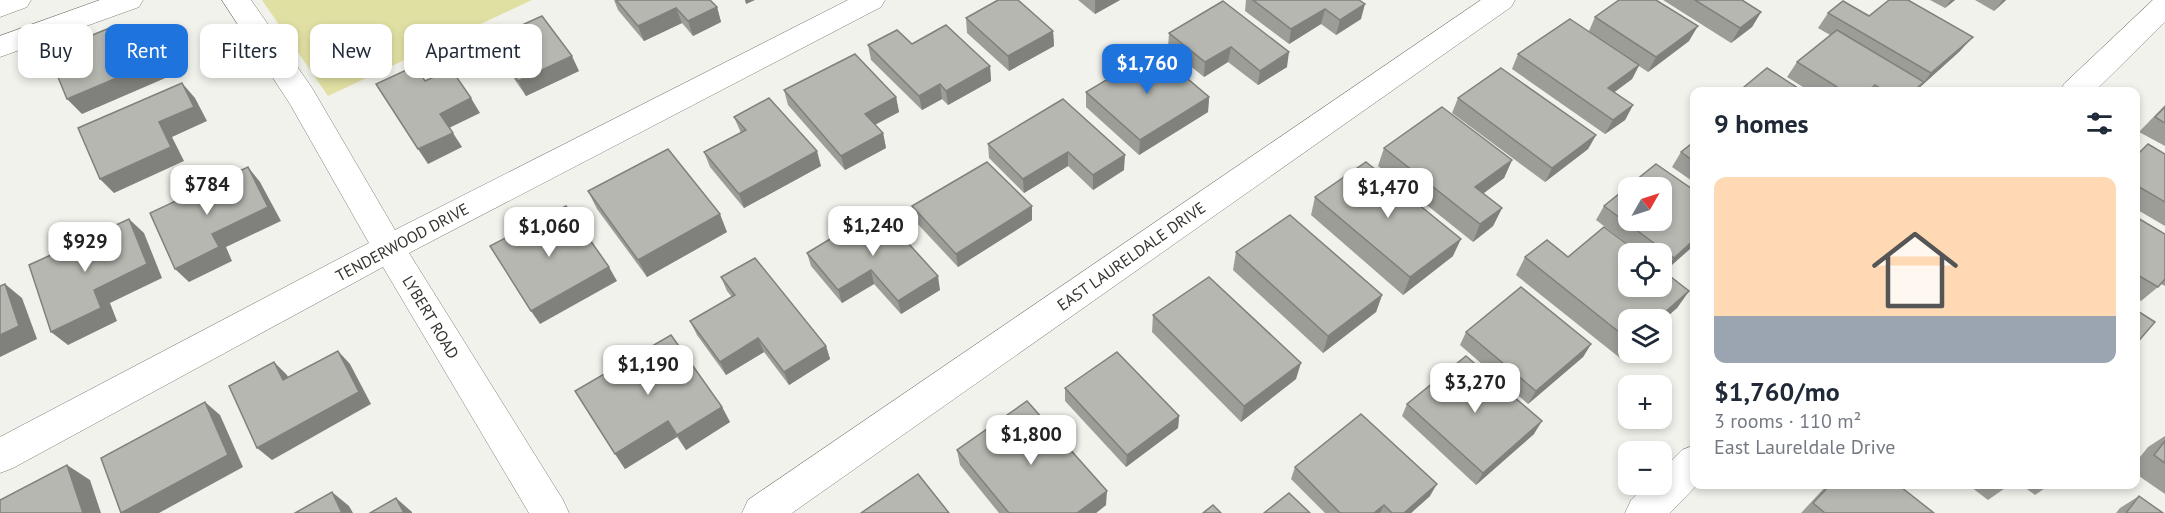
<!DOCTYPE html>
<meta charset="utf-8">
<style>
:root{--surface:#fff;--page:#f2f2f3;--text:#1f2937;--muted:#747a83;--accent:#1f73dd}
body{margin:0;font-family:"PT Sans",sans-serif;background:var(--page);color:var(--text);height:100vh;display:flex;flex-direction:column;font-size:22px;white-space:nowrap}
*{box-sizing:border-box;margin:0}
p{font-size:20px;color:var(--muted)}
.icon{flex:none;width:33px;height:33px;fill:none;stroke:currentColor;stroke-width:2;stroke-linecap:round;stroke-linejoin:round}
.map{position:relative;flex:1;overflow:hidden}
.side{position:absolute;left:1690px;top:87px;width:450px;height:402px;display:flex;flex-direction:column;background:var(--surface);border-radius:12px;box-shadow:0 3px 9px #0003}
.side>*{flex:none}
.guide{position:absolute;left:18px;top:24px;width:570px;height:54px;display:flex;gap:12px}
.needle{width:39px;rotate:51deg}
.buttons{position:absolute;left:1618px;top:177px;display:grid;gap:12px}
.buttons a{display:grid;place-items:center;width:54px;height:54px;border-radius:12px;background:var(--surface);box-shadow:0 3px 9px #0003;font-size:30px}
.price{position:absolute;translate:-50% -51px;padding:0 14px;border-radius:12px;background:#fff;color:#222;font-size:20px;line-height:39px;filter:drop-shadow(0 2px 3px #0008)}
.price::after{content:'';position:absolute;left:50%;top:36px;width:18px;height:14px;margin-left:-9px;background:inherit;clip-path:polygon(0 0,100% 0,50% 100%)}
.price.selected{background:var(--accent);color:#fff}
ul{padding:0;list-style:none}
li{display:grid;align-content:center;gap:12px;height:318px;padding:0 24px}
li span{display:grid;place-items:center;height:186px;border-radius:12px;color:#555}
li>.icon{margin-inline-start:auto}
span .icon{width:108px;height:108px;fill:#fffc;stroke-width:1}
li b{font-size:26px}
h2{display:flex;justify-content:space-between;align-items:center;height:72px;padding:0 24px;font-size:26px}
.pill{padding:0 21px;border-radius:12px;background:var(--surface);box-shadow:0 3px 9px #0003;font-size:21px;line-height:54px}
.pill.selected{background:var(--accent);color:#fff}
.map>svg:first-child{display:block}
.green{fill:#e1e0a3}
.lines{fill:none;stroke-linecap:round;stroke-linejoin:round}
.minor-casing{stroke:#7e7e79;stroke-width:1}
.minor{fill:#fff;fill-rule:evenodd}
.wall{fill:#9d9d98}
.shaded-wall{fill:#80807c}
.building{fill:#b7b7b1;stroke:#80807c;stroke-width:1.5;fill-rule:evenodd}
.labels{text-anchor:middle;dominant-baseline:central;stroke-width:5;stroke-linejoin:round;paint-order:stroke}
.street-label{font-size:16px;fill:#343432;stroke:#fffffe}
</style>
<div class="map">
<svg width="2165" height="513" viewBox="0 0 2165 513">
<rect width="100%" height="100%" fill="#f2f2ec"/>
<path class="green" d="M262 0H532L328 96Z"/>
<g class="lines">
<defs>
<g id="minor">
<path d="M0 0H31L27 7 0 17Z"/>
<path d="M100 0H143L139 7 0 57V36Z"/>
<path d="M222 0H251L312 88 395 230 848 0H885L881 7 409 253 563 500 569 513H529L383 267 13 468 0 473V437L369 243 290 104Z"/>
<path d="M1481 0H1515L1511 7 792 513H742L748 500Z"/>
<path d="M2153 0H2165V22L2094 92H2060L2064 84Z"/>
<path d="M1695 445V484H1698L1670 513H1625L1631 500 1647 484H1662V470L1682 450Z"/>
</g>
</defs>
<use href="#minor" class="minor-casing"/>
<use href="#minor" class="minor"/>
</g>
<g class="wall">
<path d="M614 0H710L717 7 721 22 693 36 682 23 644 41 618 10Z"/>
<path d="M1078 0H1120L1095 14Z"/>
<path d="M1246 0H1359L1361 19 1336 35 1321 24 1289 44 1245 11Z"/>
<path d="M1663 0H1744L1743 1 1761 12 1752 27 1731 43Z"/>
<path d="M1930 0H1955L1945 8Z"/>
<path d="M1975 0H2006L1994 11Z"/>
<path d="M1223 1 1287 67 1258 85 1228 62 1204 77 1168 48 1169 33Z"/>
<path d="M1828 13 1869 16 1960 51 1919 88 1916 92H1811L1787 77 1797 62 1830 35 1818 28Z"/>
<path d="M1595 17 1689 41 1648 72 1639 66 1632 79 1614 92 1633 105 1625 120 1605 134 1512 69 1518 54 1589 31Z"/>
<path d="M966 18 1053 31 1054 46 1009 71 967 33Z"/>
<path d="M489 40 579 71 526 96 497 54Z"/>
<path d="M912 44 990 66 991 81 948 105 942 99 922 110 871 60 868 45Z"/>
<path d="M784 90 896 97 899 112 875 125 883 133 886 148 845 170 788 105Z"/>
<path d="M1086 92 1209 97 1208 112 1139 155 1086 107Z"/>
<path d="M1458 98 1596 135 1588 149 1545 182 1452 113Z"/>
<path d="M1063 99 1124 170 1093 190 1068 166 1024 193 989 158 988 144Z"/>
<path d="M2165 105V146L2139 132Z"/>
<path d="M734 117 821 166 744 208 710 167 704 152 741 133Z"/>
<path d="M1695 141V183L1672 167 1681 152Z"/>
<path d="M2148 144 2165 154V226L2136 209V155Z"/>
<path d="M1384 148 1512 160 1504 178 1483 193 1502 208 1493 226 1473 242 1378 166Z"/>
<path d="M588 191 727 232 647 277 597 209Z"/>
<path d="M1695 191V251L1691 248 1665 271 1662 269V254H1641L1596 220 1604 206Z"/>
<path d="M1315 197 1453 256 1403 295 1311 215Z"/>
<path d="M912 206 1032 220 958 267 914 220Z"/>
<path d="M2136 217 2165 234V286L2161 284 2158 287 2141 301 2136 298Z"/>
<path d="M1236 252 1382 295 1376 312 1323 353 1233 270Z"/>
<path d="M807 253 940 290 901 314 874 284 842 303 811 266Z"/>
<path d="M1525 257H1568L1689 291 1677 308 1662 321V320H1629V350L1620 358 1516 275Z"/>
<path d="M721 277 826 346 830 359 789 385 764 352 726 375 697 335 690 321 732 297 727 291Z"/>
<path d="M1153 315 1296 379 1241 422 1152 332Z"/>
<path d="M1466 332 1591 344 1583 357 1528 404 1460 345Z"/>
<path d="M1065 388 1179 416 1178 428 1126 467 1065 401Z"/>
<path d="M575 391 722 407 730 422 686 450 677 437 625 469Z"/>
<path d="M1407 404 1534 434 1476 485 1402 416Z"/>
<path d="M2165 436V494L2136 474V462L2148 447Z"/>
<path d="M957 450 1106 505 1096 513H999L960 465Z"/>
<path d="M1295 467 1430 496 1411 513H1325L1291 479Z"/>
<path d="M1828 484H1897L1934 513H1801Z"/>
<path d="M1967 484H2011L1988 500Z"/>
<path d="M2020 484H2051L2035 495Z"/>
<path d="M2139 496 2163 513H2116L2120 508Z"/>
</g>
<g class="shaded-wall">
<path d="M745 0H755L746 4Z"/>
<path d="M1095 0H1120L1095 14Z"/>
<path d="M1951 0H1955L1945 8Z"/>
<path d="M2003 0H2006L1994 11Z"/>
<path d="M1365 4 1361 19 1336 35 1340 20Z"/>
<path d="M717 7 721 22 693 36 688 21Z"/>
<path d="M676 8 682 23 644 41 638 26Z"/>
<path d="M1325 9 1321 24 1289 44 1291 29Z"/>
<path d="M1761 12 1752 27 1731 43 1740 28Z"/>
<path d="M117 25 130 40 141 62 128 48Z"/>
<path d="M1698 26 1689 41 1648 72 1656 57Z"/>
<path d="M1053 31 1054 46 1009 71 1008 56Z"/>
<path d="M153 37 166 52 177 73 82 114 67 99Z"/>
<path d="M1973 37 1960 51 1919 88 1931 73Z"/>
<path d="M1231 47 1228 62 1204 77 1205 62Z"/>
<path d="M1289 52 1287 67 1258 85 1260 71Z"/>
<path d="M572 56 579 71 526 96 518 81Z"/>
<path d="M1639 65 1632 79 1600 103 1608 88Z"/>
<path d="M990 66 991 81 948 105 946 91Z"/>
<path d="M182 83 195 98 207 121 172 137 184 161 114 193 100 179 159 122Z"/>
<path d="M940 84 942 99 922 110 919 96Z"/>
<path d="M896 97 899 112 868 128 865 114Z"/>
<path d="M1209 97 1208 112 1139 155 1140 140Z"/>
<path d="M471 98 480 113 449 128 440 114Z"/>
<path d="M1633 105 1625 120 1605 134 1613 120Z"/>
<path d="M453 133 462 147 428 164 418 149Z"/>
<path d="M883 133 886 148 845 170 841 156Z"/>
<path d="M1596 135 1588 149 1545 182 1552 168Z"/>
<path d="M817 151 821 166 744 208 739 194Z"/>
<path d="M1068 152V166L1024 193 1023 179Z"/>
<path d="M1125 155 1124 170 1093 190V175Z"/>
<path d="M1512 160 1504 178 1468 205 1475 187Z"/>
<path d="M248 167 260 182 281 221 226 247 232 261 189 282 175 269 212 234Z"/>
<path d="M1032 206V220L958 267 956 254Z"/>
<path d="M1502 208 1493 226 1473 242 1480 224Z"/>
<path d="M720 214 727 232 647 277 638 260Z"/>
<path d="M129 219 144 233 162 278 110 303 117 321 68 345 51 332 94 290Z"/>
<path d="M1461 239 1453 256 1403 295 1410 277Z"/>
<path d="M1695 239V243L1691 248 1665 271 1674 258Z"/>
<path d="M609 267 617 281 540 324 531 311Z"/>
<path d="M871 270 874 284 842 303 838 290Z"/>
<path d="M938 276 940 290 901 314 898 301Z"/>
<path d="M5 284 22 298 37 339 0 357V335Z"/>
<path d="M1689 291 1677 308 1662 321V320H1656Z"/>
<path d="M1382 295 1376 312 1323 353 1328 336Z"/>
<path d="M758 338 764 352 726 375 720 362Z"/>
<path d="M1591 344 1583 357 1528 404 1536 391Z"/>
<path d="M1629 345V350L1620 358Z"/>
<path d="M826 346 830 359 789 385 784 372Z"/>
<path d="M338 351 350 364 371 404 272 460 257 448Z"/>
<path d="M274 362 287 375 296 393 283 380Z"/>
<path d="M1301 363 1296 379 1241 422 1244 406Z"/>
<path d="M205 402 220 415 243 467 159 513H122Z"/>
<path d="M722 407 730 422 686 450 677 435Z"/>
<path d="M1179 416 1178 428 1126 467 1127 455Z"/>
<path d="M668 421 677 437 625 469 615 454Z"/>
<path d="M1542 421 1534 434 1476 485 1483 473Z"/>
<path d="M67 465 90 480 101 513H83Z"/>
<path d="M1437 484 1430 496 1411 513H1404Z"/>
<path d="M1107 491 1106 505 1096 513H1077Z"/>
<path d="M332 492 349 506 353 513H342Z"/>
<path d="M396 498 412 512V513H404Z"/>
<path d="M1384 505 1380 513H1374Z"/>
</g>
<g class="building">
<path d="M616 0H710L717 7 688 21 676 8 638 26Z"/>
<path d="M998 0H1018L1053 31 1008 56 966 18Z"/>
<path d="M1253 0H1359L1365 4 1340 20 1325 9 1291 29Z"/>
<path d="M1619 0H1656L1698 26 1656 57 1595 17Z"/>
<path d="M1695 0H1742L1761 12 1740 28Z"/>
<path d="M1889 0H1908L1973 37 1931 73 1828 13 1843 1 1869 16Z"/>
<path d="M1223 1 1289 52 1260 71 1231 47 1205 62 1169 33Z"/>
<path d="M542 16 572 56 518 81 489 40Z"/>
<path d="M1570 19 1639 65 1608 88 1633 105 1613 120 1518 54Z"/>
<path d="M117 25 128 48 153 37 164 58 67 99 48 53Z"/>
<path d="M946 25 990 66 946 91 940 84 919 96 868 45 897 30 912 44Z"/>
<path d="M1837 30 1924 82 1912 92H1886L1875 85 1867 92H1845L1797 62Z"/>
<path d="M1155 51 1209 97 1140 140 1086 92Z"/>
<path d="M855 54 896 97 865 114 883 133 841 156 784 90Z"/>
<path d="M415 66 425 81 451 69 471 98 440 114 453 133 418 149 376 84Z"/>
<path d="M1501 68 1596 135 1552 168 1458 98Z"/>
<path d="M1767 68 1804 92H1738Z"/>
<path d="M182 83 194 107 159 122 171 147 100 179 78 128Z"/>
<path d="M769 98 817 151 739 194 704 152 746 130 734 117Z"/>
<path d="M1063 99 1125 155 1093 175 1068 152 1023 179 988 144Z"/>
<path d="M1442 107 1512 160 1475 187 1502 208 1480 224 1384 148Z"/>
<path d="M2165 107V123L2155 117Z"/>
<path d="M1695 141V162L1681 152Z"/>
<path d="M2148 144 2165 154V202L2136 185V156Z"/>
<path d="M668 149 720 214 638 260 588 191Z"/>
<path d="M987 162 1032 206 956 254 912 206Z"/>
<path d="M1366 162 1461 239 1410 277 1315 197Z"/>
<path d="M1656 164 1695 191V239L1674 258 1604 206ZM1629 188H1662V220H1629Z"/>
<path d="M248 167 268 207 212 234 219 247 175 269 150 213Z"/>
<path d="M566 206 609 267 531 311 490 246Z"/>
<path d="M878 210 938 276 898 301 871 270 838 290 807 253Z"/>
<path d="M1290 215 1382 295 1328 336 1236 252Z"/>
<path d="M2136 217 2165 234V279L2158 287 2136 274Z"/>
<path d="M129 219 147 264 94 290 101 308 51 332 29 265Z"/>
<path d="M1604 227 1640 254H1629V286H1662V270L1689 291 1656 320H1629V340L1525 257 1547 240 1568 257Z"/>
<path d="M755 258 826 346 784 372 758 338 720 362 690 321 735 295 721 277Z"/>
<path d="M1209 277 1301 363 1244 406 1153 315Z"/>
<path d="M5 284 19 326 0 335V286Z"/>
<path d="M1521 287 1591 344 1536 391 1466 332Z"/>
<path d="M2136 310 2155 322 2136 344Z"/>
<path d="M671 335 722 407 677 435 668 421 615 454 575 391Z"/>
<path d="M338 351 359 392 257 448 229 386 274 362 283 380Z"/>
<path d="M1117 352 1179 416 1127 455 1065 388Z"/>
<path d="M1466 356 1542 421 1483 473 1407 404Z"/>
<path d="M1027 401 1107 491 1077 513H1009L957 450Z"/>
<path d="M205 402 228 455 121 513 101 458Z"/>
<path d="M1361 414 1437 484 1404 513H1392L1384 505 1374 513H1340L1295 467Z"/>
<path d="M2165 441V463L2154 455Z"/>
<path d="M67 465 83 513H0V500Z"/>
<path d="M918 474 949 513H861Z"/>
<path d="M1831 484H1897L1934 513H1825L1813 503Z"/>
<path d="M332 492 342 513H295Z"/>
<path d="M1289 493 1310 513H1264Z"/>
<path d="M2139 496 2163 513H2126Z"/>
<path d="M396 498 404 513H370Z"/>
<path d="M1213 505 1221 513H1203Z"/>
</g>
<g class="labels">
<g class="street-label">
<text transform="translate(402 242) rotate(-28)">TENDERWOOD DRIVE</text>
<text transform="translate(1131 256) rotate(-35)">EAST LAURELDALE DRIVE</text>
<text transform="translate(431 317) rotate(59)">LYBERT ROAD</text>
</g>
</g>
</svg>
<div class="buttons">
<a><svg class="needle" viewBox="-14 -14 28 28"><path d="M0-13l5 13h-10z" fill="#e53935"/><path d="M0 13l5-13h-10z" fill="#747a83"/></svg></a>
<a><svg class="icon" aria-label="locate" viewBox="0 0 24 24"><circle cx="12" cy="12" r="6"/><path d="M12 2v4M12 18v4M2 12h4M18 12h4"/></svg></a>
<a><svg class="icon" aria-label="layers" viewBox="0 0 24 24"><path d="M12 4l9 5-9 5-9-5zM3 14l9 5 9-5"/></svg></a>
<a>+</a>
<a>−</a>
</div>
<b class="price selected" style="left:1147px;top:95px">$1,760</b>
<b class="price" style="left:207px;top:216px">$784</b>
<b class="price" style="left:1388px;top:219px">$1,470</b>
<b class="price" style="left:873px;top:257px">$1,240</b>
<b class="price" style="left:549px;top:258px">$1,060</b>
<b class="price" style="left:85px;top:273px">$929</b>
<b class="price" style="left:648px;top:396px">$1,190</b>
<b class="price" style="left:1475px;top:414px">$3,270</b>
<b class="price" style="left:1031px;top:466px">$1,800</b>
<div class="guide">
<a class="pill">Buy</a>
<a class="pill selected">Rent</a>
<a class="pill">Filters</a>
<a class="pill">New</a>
<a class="pill">Apartment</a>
</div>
<section class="side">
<h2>9 homes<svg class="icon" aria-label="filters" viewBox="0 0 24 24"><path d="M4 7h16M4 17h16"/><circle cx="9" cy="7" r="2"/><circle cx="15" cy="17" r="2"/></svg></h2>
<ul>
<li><span style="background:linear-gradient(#ffd9b3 75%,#9aa5b1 0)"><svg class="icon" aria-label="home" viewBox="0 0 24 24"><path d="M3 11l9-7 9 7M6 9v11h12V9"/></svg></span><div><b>$1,760/mo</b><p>3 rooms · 110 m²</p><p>East Laureldale Drive</p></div></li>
</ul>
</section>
</div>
